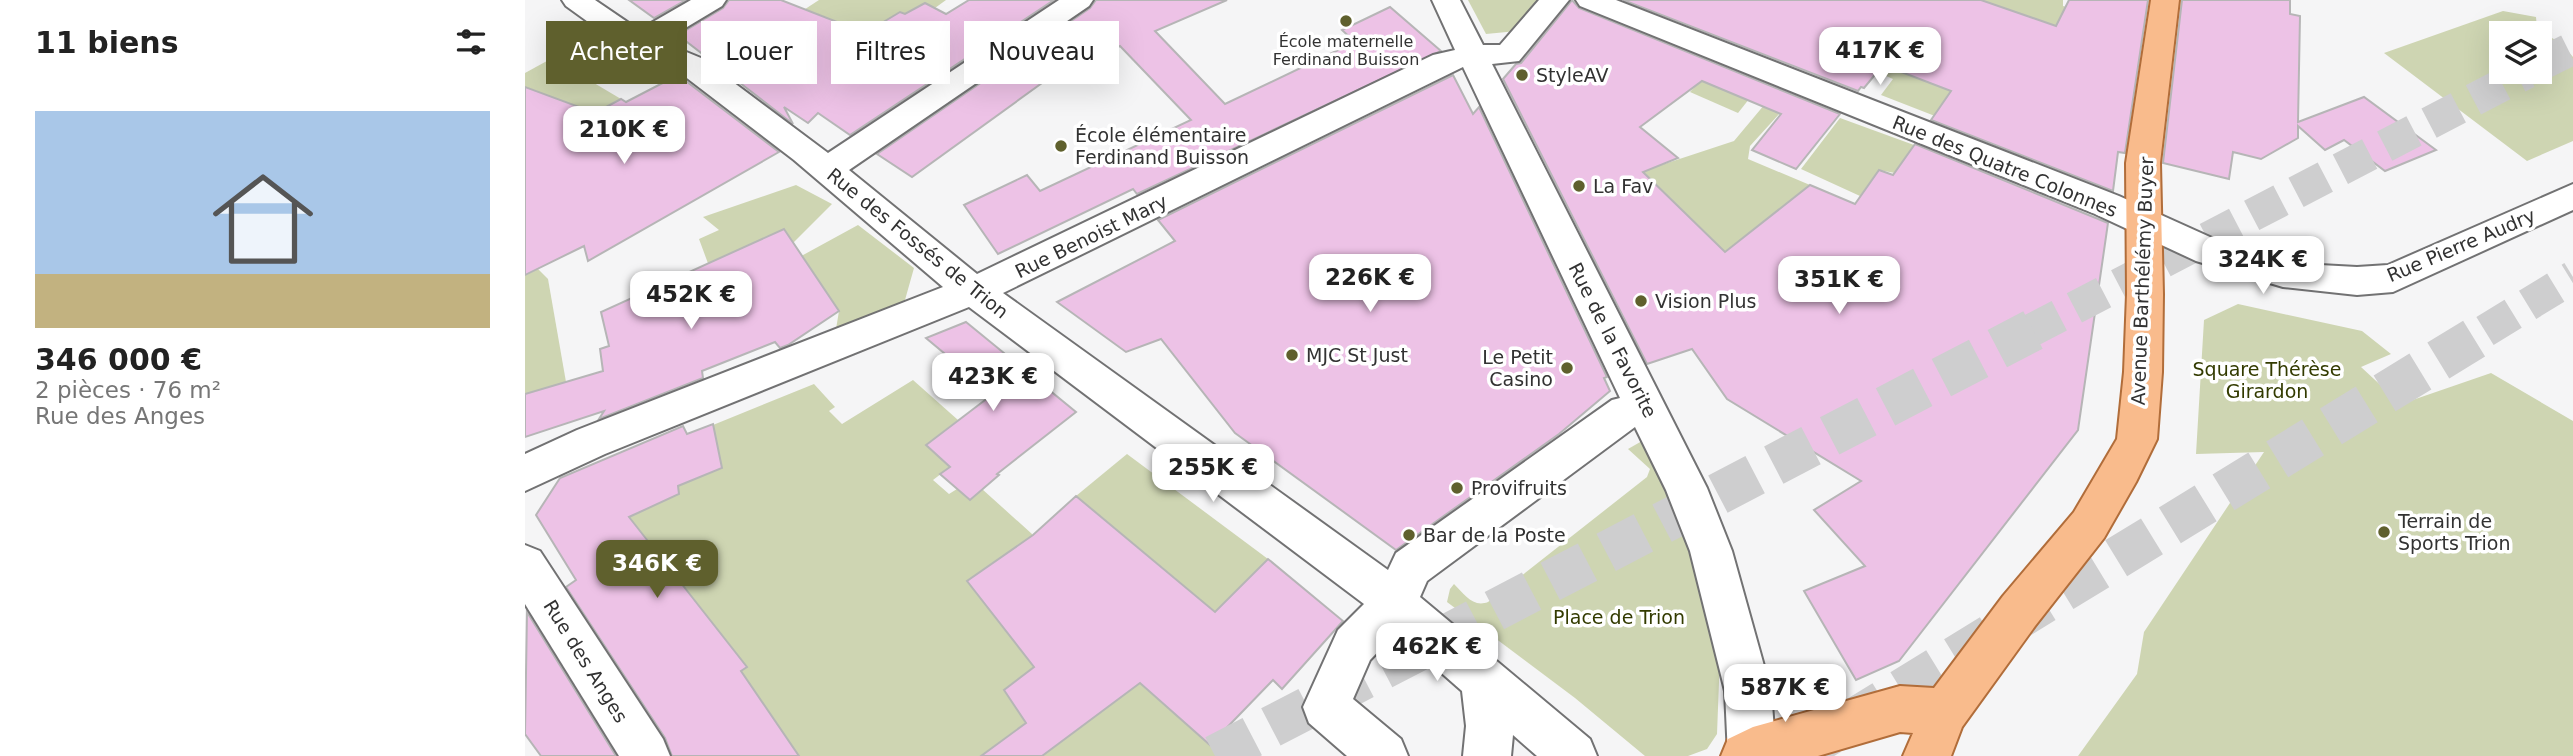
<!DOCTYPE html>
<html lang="fr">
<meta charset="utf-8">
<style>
:root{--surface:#fff;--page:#f2f2f2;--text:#222;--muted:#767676;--accent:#5f602d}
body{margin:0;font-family:"DejaVu Sans",sans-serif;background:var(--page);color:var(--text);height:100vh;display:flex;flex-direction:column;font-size:26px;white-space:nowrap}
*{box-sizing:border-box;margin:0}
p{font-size:23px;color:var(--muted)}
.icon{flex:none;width:38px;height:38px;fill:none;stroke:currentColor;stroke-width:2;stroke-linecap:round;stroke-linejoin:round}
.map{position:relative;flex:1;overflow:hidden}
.drawer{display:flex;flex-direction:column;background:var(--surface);width:525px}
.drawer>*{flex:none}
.banner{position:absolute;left:21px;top:21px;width:665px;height:63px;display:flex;gap:14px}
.buttons{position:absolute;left:1964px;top:21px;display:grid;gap:14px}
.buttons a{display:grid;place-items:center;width:63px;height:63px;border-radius:0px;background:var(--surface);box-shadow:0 7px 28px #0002;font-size:35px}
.price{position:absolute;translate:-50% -60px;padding:0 16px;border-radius:14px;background:#fff;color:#222;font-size:23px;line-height:46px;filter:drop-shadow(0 2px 4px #0008)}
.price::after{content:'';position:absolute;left:50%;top:42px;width:21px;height:16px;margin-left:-10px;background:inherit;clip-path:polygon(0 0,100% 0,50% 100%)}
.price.active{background:var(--accent);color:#fff}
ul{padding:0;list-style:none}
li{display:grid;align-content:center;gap:14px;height:371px;padding:0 35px}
li span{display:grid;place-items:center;height:217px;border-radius:0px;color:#555}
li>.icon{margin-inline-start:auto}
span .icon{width:126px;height:126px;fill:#fffc;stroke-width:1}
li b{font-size:30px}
h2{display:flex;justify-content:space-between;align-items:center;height:84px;padding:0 35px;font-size:30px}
.tag{padding:0 24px;border-radius:0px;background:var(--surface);box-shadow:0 7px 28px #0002;font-size:24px;line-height:63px}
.tag.active{background:var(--accent);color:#fff}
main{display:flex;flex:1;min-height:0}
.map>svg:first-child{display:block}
.green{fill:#ced5b2;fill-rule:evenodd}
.building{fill:#edc2e6;stroke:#b6b5b6;stroke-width:2}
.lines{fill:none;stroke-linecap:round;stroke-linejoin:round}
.highway-tunnel-far1{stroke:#cececf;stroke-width:33;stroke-dasharray:33 17;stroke-linecap:butt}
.highway-tunnel{stroke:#cececf;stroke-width:42;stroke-dasharray:42 21;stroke-linecap:butt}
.minor-casing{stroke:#727273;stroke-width:4}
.major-casing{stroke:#b16d3a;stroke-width:4}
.minor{fill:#fff;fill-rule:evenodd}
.major{fill:#f9bb8c;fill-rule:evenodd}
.poi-dot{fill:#5f602d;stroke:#fff;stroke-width:2.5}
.labels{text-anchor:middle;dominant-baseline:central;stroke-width:7;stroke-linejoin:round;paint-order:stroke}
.far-poi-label{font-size:16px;fill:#323232;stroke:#fff}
.poi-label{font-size:19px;fill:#323232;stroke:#fff;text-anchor:start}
.street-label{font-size:19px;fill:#323232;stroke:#fff}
.park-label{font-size:19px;fill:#333b00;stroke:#fff}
</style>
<main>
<section class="drawer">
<h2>11 biens<svg class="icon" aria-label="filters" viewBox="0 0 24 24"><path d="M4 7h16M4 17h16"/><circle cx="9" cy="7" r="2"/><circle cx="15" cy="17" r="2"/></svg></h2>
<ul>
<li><span style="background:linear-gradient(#a9c7e8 75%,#c2b280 0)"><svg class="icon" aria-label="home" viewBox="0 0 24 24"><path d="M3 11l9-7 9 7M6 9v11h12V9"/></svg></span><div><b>346 000 €</b><p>2 pièces · 76 m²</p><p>Rue des Anges</p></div></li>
</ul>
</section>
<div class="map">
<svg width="2048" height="756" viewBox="0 0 2048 756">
<rect width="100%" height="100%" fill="#f5f5f6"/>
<g class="green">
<path d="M294 0H421L410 8 400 3 380 14 375 12 331 38 268 17Z"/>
<path d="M943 0H1018L992 31 961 34Z"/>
<path d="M1456 0H1538V6L1568 14 1535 28Z"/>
<path d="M1978 11 2011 17 2012 29 2037 44 2048 57V141L2002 161 1859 53ZM2014 33V72H1976V33Z"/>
<path d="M1375 42 1428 91 1433 125 1356 95 1368 79 1352 72Z"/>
<path d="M31 56 56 65 63 59 77 70 64 80 96 99 71 113 0 139 52 107 0 87V73Z"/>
<path d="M1184 71 1232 89 1213 113 1165 92Z"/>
<path d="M1250 92 1256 112 1225 146 1223 159 1285 185 1224 233 1235 242 1200 252 1118 171 1209 141Z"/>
<path d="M1315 118 1389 145 1370 173 1354 170 1335 196 1276 169Z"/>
<path d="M271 185 307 204 261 250 191 285 174 239 194 230 178 217Z"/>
<path d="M333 225 389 268 378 307 311 329 314 311 269 260Z"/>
<path d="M13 269 23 279 41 382 0 394V275Z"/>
<path d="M1713 304 1837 331 1866 354 1836 367 1876 404 1966 373 2048 421V756H1553L1612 674 1619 632 1739 452 1671 454 1679 320Z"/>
<path d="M388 380 433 420 401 445 425 467 408 480 424 494 432 489 445 500 457 489 507 534 545 589 701 728 695 756H258L101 522 188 425 289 384 310 407 304 411 317 424Z"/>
<path d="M1117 441 1171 537 1195 656 1192 734 1182 749 1163 756H1120L1050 698 922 602 925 589 929 584C939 594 948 608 963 602L1122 477 1125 469 1103 449Z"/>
<path d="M602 454 743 559 690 612 551 496Z"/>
</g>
<g class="building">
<path d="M104 0H161L129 18Z"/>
<path d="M204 0H256L340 33 375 12 380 14 400 3 421 14 444 0H529L325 135 293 113 283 123 259 107 268 124 153 35 198 8Z"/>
<path d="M571 0H702L630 31 700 104 830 42 817 30 865 7 916 51 612 194 608 189 473 254 439 205 502 175 515 191 666 120 595 46 566 58 560 52 387 177 352 154 565 8Z"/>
<path d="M1047 0 1054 8 1315 114 1271 169 1227 150 1256 114 1177 81 1115 127 1153 158 1118 172 1200 252 1285 185 1330 204 1354 170 1368 175 1390 144 1583 223 1553 430 1374 661 1331 680 1279 591 1340 566 1289 510 1336 481 1202 399 1167 349 1122 364 978 79 991 64 996 63Z"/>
<path d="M1098 0H1456L1531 26 1544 0H1623L1600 153 1593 152 1588 191 1406 120 1426 91 1358 65 1339 88 1336 87 1333 91Z"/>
<path d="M1657 0H1765V14L1775 16 1773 122 1839 97 1911 150 1860 171 1819 140 1800 150 1773 126V138L1736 159 1708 152 1704 179 1638 163Z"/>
<path d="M153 75 254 152 63 261 59 246 0 275V87L70 113 96 99 101 102Z"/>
<path d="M928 75 948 114 954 107 1082 377 1079 378 1085 391 1034 434 871 550 710 433 636 339 601 352 532 302 650 241 633 220Z"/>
<path d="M259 229 314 311 263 345 255 348 250 342 177 371 178 378 74 419 79 411 0 437V394L78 371 75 349 84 346 76 312Z"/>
<path d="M441 322 551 412 472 474 474 475 445 500 415 474 425 467 401 445 468 394 401 338Z"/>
<path d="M188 424 197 468 153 486 154 494 104 517 222 667 216 671 274 756H147L140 738 41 587 51 580 11 515 35 478 158 426 162 434Z"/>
<path d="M551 496 690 612 743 559 818 621 757 689 748 680 685 745 615 683 517 756H456L501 723 479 690 509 667 442 581 508 535Z"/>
<path d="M2 612 91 756H16L0 734Z"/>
</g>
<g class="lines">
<g class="highway-tunnel-far1">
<path d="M2014 65 2048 48"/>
<path d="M1505 331 2002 72"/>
<path d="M1960 331 2048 277"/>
</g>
<g class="highway-tunnel">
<path d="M690 756 1508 330"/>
<path d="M1269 756 1963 330"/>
</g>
<defs>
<g id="minor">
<path d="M37 0H70L114 30 166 0H201L197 6 137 42 176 58 303 153 534 0H568L564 6 324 170 452 274 908 55 930 50 907 0H935L958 45H975L1014 0H1044L994 61 967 64 1182 488 1207 551 1246 691 1251 756H1203L1200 691 1165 551 1141 490 1110 427 902 581 895 597 1065 739 1072 756H1012L988 735 986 756H938L941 726 937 691 871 633 845 660 828 699 876 739 883 756H822L784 723 778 707 813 630 839 604 444 307 80 454 0 491V454L52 430 418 287 269 160 154 72 102 50 41 6ZM938 67 1095 398 1087 400 871 553 863 570 478 293Z"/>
<path d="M1051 0H1091L1594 196 1696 242 1758 260 1795 265 1832 267 1863 265 2048 184V210L1868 292 1832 295 1758 287 1671 261 1570 214 1055 6Z"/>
<path d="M0 545 15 551 138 739 145 756H94L0 604Z"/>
</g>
<path id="major" d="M1626 0H1654L1635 163 1638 294 1637 372 1632 439 1611 482 1579 538 1510 626 1437 727 1426 756H1378L1388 733 1375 732 1293 756H1196L1203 739 1228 727 1375 686 1409 688 1478 596 1549 512 1592 439 1599 372 1602 294 1601 163Z"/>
</defs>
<use href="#minor" class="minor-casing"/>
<use href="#major" class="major-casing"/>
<use href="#minor" class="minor"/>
<use href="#major" class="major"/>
</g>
<g class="poi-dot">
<circle cx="821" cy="21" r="7"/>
<circle cx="997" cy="75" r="7"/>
<circle cx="536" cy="146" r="7"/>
<circle cx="1054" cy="186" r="7"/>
<circle cx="1116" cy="301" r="7"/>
<circle cx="767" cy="355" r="7"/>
<circle cx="1042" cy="368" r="7"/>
<circle cx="932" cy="488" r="7"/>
<circle cx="1859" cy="532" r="7"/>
<circle cx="884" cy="535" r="7"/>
</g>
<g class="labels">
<g class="far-poi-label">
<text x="821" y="41">École maternelle<tspan x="821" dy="18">Ferdinand Buisson</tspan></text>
</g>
<g class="poi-label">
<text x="1011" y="75">StyleAV</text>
<text x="550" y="135">École élémentaire<tspan x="550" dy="22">Ferdinand Buisson</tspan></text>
<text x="1068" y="186">La Fav</text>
<text x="1130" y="301">Vision Plus</text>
<text x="781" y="355">MJC St Just</text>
<text x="1028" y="357" text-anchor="end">Le Petit<tspan x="1028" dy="22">Casino</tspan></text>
<text x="946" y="488">Provifruits</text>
<text x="1873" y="521">Terrain de<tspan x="1873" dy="22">Sports Trion</tspan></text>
<text x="898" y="535">Bar de la Poste</text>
</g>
<g class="street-label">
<text transform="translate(1480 166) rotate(22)">Rue des Quatre Colonnes</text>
<text transform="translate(566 236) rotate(-26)">Rue Benoist Mary</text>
<text transform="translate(393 243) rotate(39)">Rue des Fossés de Trion</text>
<text transform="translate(1936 245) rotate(-23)">Rue Pierre Audry</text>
<text transform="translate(1617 281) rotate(-88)">Avenue Barthélémy Buyer</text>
<text transform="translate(1088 340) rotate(63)">Rue de la Favorite</text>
<text transform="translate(61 661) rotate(58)">Rue des Anges</text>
</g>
<g class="park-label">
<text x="1742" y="369">Square Thérèse<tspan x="1742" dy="22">Girardon</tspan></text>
<text x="1094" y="617">Place de Trion</text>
</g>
</g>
</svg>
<div class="buttons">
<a><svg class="icon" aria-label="layers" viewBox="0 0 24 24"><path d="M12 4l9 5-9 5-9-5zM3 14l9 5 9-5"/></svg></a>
</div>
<b class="price" style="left:1355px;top:87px">417K €</b>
<b class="price" style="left:99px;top:166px">210K €</b>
<b class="price" style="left:1738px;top:296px">324K €</b>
<b class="price" style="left:845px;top:314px">226K €</b>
<b class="price" style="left:1314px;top:316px">351K €</b>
<b class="price" style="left:166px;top:331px">452K €</b>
<b class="price" style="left:468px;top:413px">423K €</b>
<b class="price" style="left:688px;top:504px">255K €</b>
<b class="price active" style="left:132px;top:600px">346K €</b>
<b class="price" style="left:912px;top:683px">462K €</b>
<b class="price" style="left:1260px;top:724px">587K €</b>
<div class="banner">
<a class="tag active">Acheter</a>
<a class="tag">Louer</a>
<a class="tag">Filtres</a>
<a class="tag">Nouveau</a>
</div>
</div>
</main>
